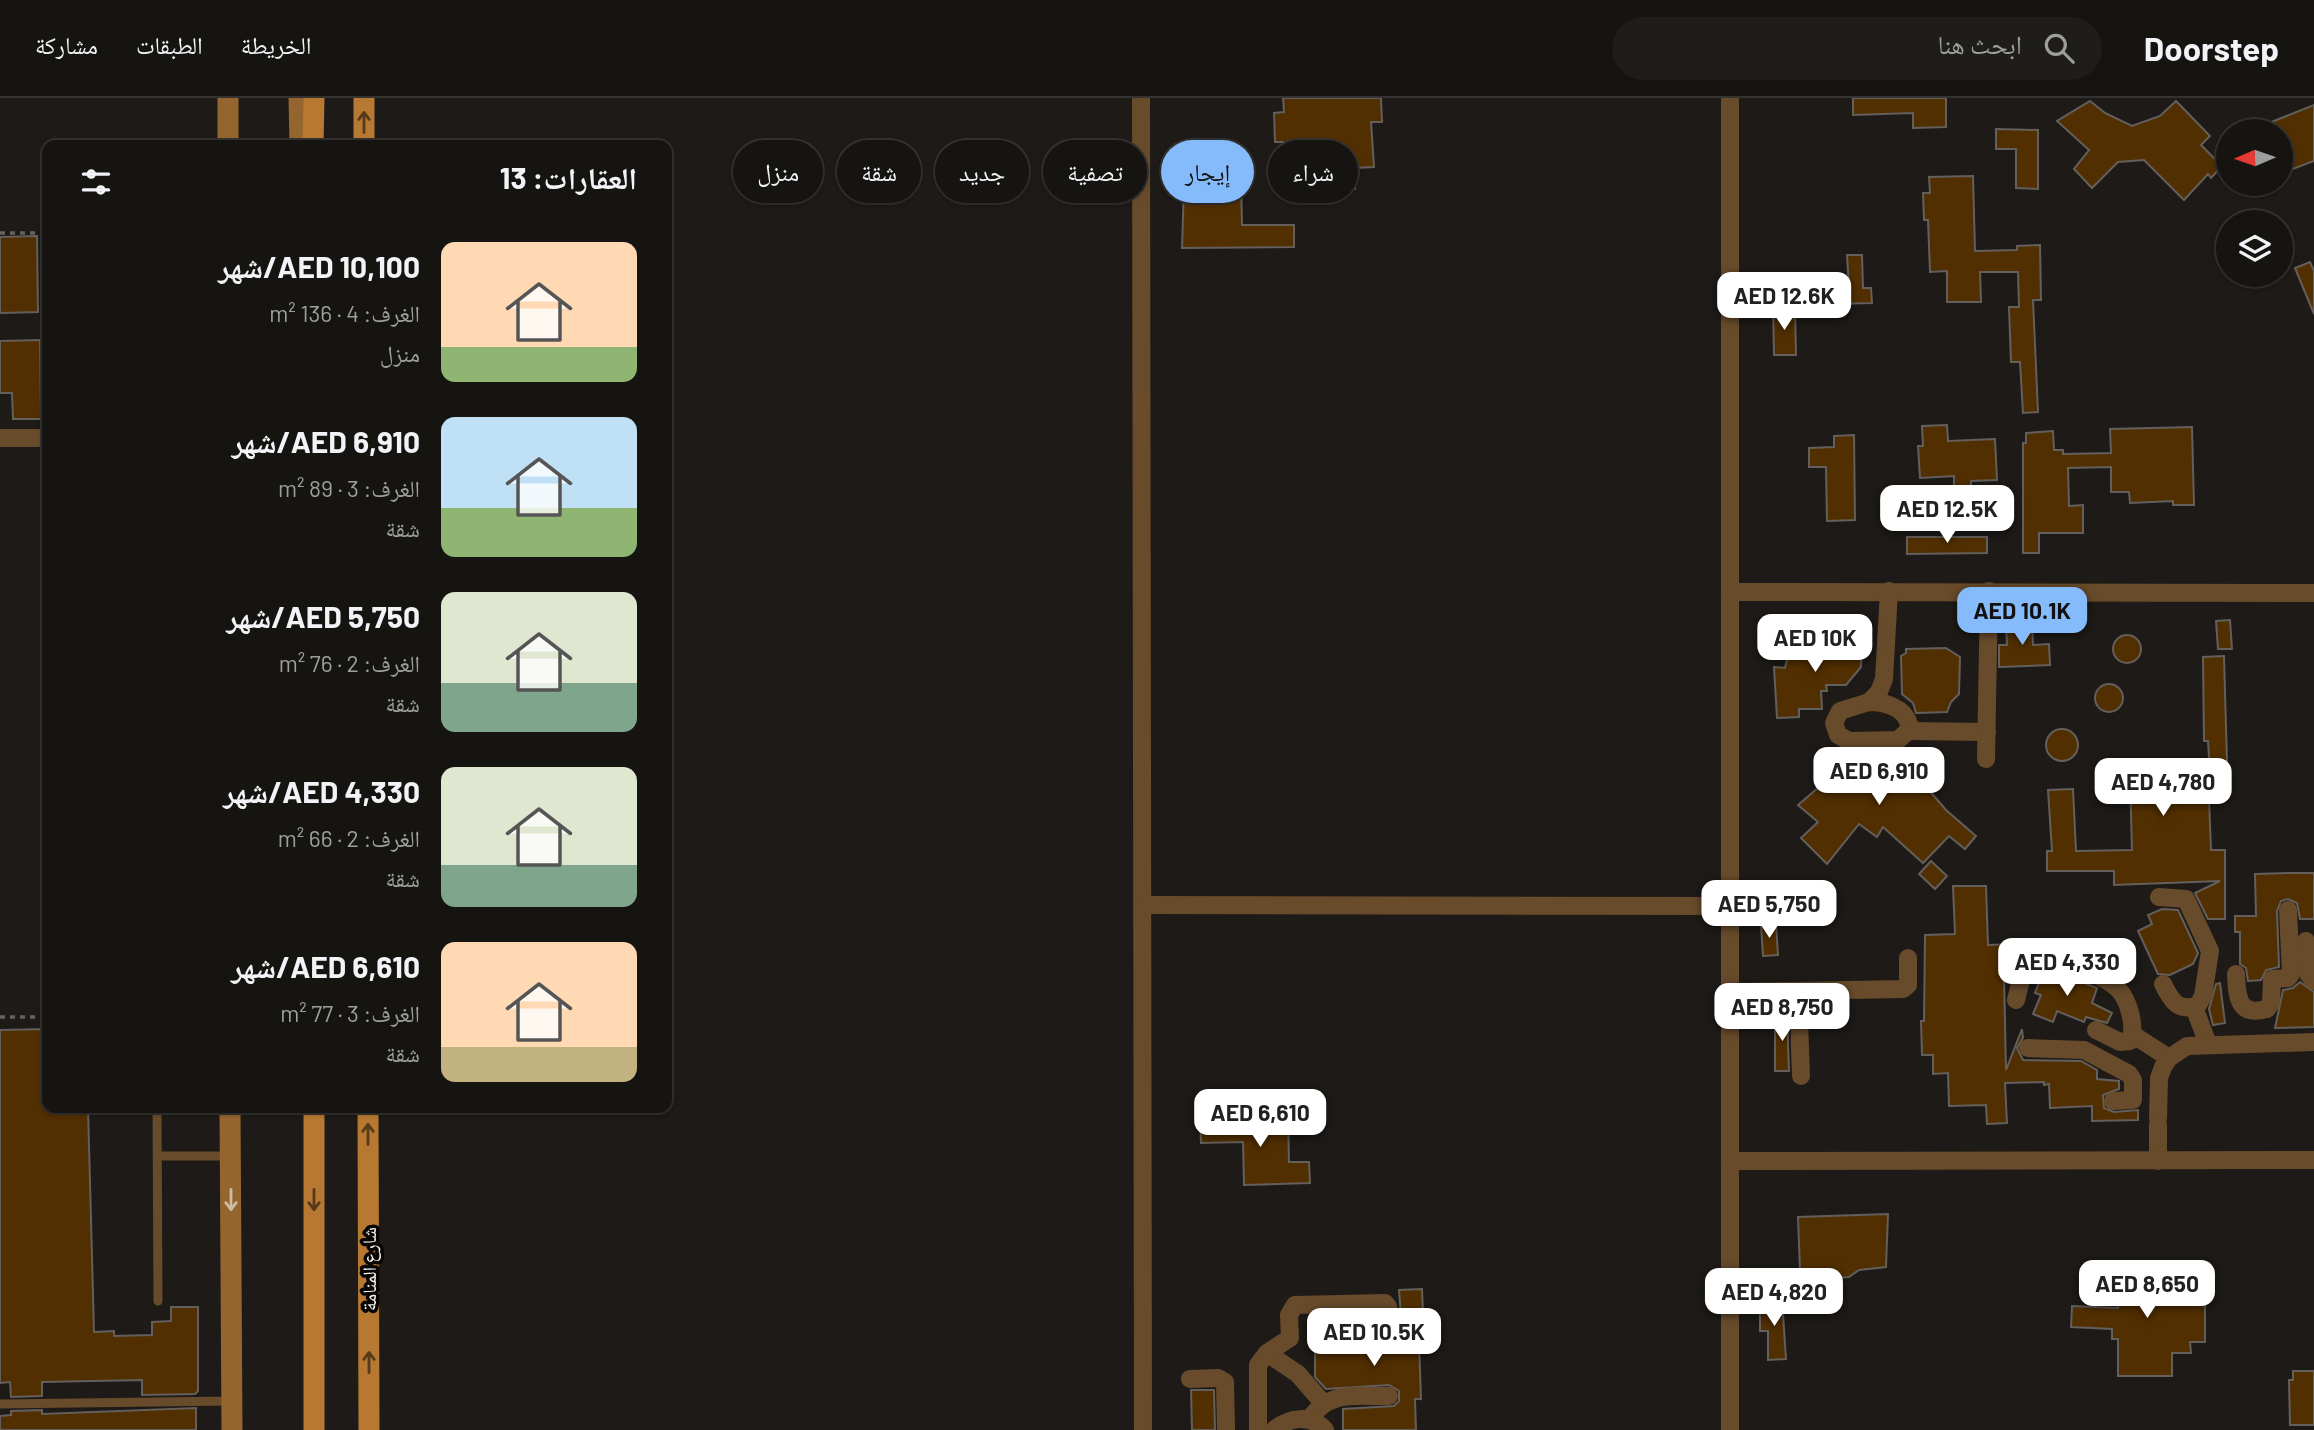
<!DOCTYPE html>
<html lang="ar">
<meta charset="utf-8">
<style>
:root{--surface:#161411;--page:#1f1d1a;--text:#f1f3f6;--muted:#9e9e9f;--line:#353331;--accent:#85bbfb}
body{margin:0;font-family:Barlow,"Noto Naskh Arabic",sans-serif;background:var(--page);color:var(--text);direction:rtl;height:100vh;display:flex;flex-direction:column;font-size:26px;white-space:nowrap}
*{box-sizing:border-box;margin:0}
p{font-size:23px;color:var(--muted)}
.icon{flex:none;width:38px;height:38px;fill:none;stroke:currentColor;stroke-width:2;stroke-linecap:round;stroke-linejoin:round}
.map{position:relative;flex:1;overflow:hidden;direction:ltr}
.sheet{position:absolute;left:42px;top:42px;width:630px;height:973px;display:flex;flex-direction:column;background:var(--surface);border-radius:14px;box-shadow:0 2px 5px #0004,0 0 0 2px var(--line);direction:rtl}
.sheet>*{flex:none}
.top-card{position:absolute;left:693px;top:42px;width:665px;height:63px;direction:rtl;display:flex;gap:14px}
.needle{width:46px;rotate:268deg}
.tools{position:absolute;left:2216px;top:21px;display:grid;gap:14px}
.tools a{display:grid;place-items:center;width:77px;height:77px;border-radius:50%;background:var(--surface);box-shadow:0 2px 5px #0004,0 0 0 2px var(--line);font-size:35px}
.price{position:absolute;translate:-50% -60px;padding:0 16px;border-radius:14px;background:#fff;color:#222;font-size:23px;line-height:46px;filter:drop-shadow(0 2px 4px #0008)}
.price::after{content:'';position:absolute;left:50%;top:42px;width:21px;height:16px;margin-left:-10px;background:inherit;clip-path:polygon(0 0,100% 0,50% 100%)}
.price.on{background:var(--accent);color:#111}
ul{padding:0;list-style:none}
li{display:flex;align-items:center;gap:21px;height:175px;padding:0 35px}
li span{display:grid;place-items:center;flex:none;width:196px;height:140px;border-radius:14px;color:#555}
li>.icon{margin-inline-start:auto}
span .icon{width:84px;height:84px;fill:#fffc;stroke-width:1}
li b{font-size:30px}
h2{display:flex;justify-content:space-between;align-items:center;height:84px;padding:0 35px;font-size:30px}
.pill{padding:0 24px;border-radius:32px;background:var(--surface);box-shadow:0 2px 5px #0004,0 0 0 2px var(--line);font-size:24px;line-height:63px}
.pill.on{background:var(--accent);color:#111}
header{display:flex;align-items:center;gap:42px;box-sizing:border-box;height:98px;padding:0 35px;background:var(--surface);border-bottom:2px solid var(--line)}
header strong{font-size:33px}
nav{display:flex;gap:38px;margin-inline-start:auto;font-size:24px}
.search{width:490px;height:63px;background:var(--page);display:flex;align-items:center;gap:18px;box-sizing:border-box;padding:0 24px;border-radius:38px;color:var(--muted);font-size:26px}
.map>svg:first-child{display:block}
.building{fill:#522f00;stroke:#635f5c;stroke-width:2}
.lines{fill:none;stroke-linecap:round;stroke-linejoin:round}
.path{stroke:#656260;stroke-width:3.5;stroke-dasharray:5 5;stroke-linecap:butt}
.lane{stroke:#684b2b;stroke-width:9}
.street{stroke:#684b2b;stroke-width:18}
.secondary{stroke:#956530;stroke-width:21}
.primary{stroke:#b77932;stroke-width:21}
.oneway{stroke:#563a19}
.oneway2{stroke:#cfbaa4}
.labels{text-anchor:middle;dominant-baseline:central;stroke-width:7;stroke-linejoin:round;paint-order:stroke}
.street-label{font-size:19px;fill:#f5f3f1;stroke:#070605}
</style>
<header>
<strong>Doorstep</strong>
<div class="search"><svg class="icon" aria-label="search" viewBox="0 0 24 24"><circle cx="10" cy="10" r="6"/><path d="M15 15l6 6"/></svg>ابحث هنا</div>
<nav><a>الخريطة</a><a>الطبقات</a><a>مشاركة</a></nav>
</header>
<div class="map">
<svg width="2314" height="1332" viewBox="0 0 2314 1332">
<rect width="100%" height="100%" fill="#1d1a17"/>
<g class="building">
<path d="M1283 0H1381L1382 24H1371L1374 69 1354 70 1355 91 1285 94 1283 44H1275L1274 15 1284 14Z"/>
<path d="M1853 0H1946V29L1913 30V15L1853 17Z"/>
<path d="M2090 3 2105 15 2132 28 2160 18 2176 3 2210 38 2201 47 2222 68 2211 80 2208 76 2184 102 2144 62 2118 64 2092 90 2074 71 2089 52 2057 23Z"/>
<path d="M2314 7V63L2290 72 2280 46V33H2249Z"/>
<path d="M1996 31 2038 32V91L2016 90V51H1996Z"/>
<path d="M1204 66H1228V85H1241L1242 127H1294V149L1182 150 1184 87 1204 86Z"/>
<path d="M1973 78 1975 153 2017 152V148L2040 147 2041 202H2033L2038 314 2023 315 2020 264H2011L2009 209H2019L2018 174H1980L1981 204H1947V173L1930 174 1928 122H1924L1923 95H1930L1929 79Z"/>
<path d="M37 138 38 214 0 215V139Z"/>
<path d="M1847 157H1862L1863 190H1871L1872 205 1832 206 1831 191H1849Z"/>
<path d="M2310 164 2314 173V216L2295 170Z"/>
<path d="M1773 210H1795L1796 257H1774Z"/>
<path d="M40 242 41 321H13L12 295H0V243Z"/>
<path d="M1947 327 1948 343 1995 341 1997 382 1971 383V388L1954 389V378L1920 380 1918 348H1923L1922 328Z"/>
<path d="M2192 329 2194 407H2173V403L2130 405 2129 394H2111V369L2068 370 2069 408 2083 407V435H2039V455H2023V345H2026V335L2053 333 2054 352H2063V356L2111 355 2110 331Z"/>
<path d="M1854 337 1855 422 1827 423 1826 369H1809V350L1834 349V338Z"/>
<path d="M1907 439H1987V455L1907 456Z"/>
<path d="M2230 522 2232 551H2218L2216 523Z"/>
<path d="M2032 523 2033 547 2049 546 2050 567 1999 569V547H2007L2006 524Z"/>
<circle cx="2127" cy="551" r="14"/>
<path d="M1804 541 1862 542 1861 569 1846 587H1826L1827 593H1821L1822 611H1799V619L1777 620 1774 569 1785 570 1787 562 1796 554 1805 553Z"/>
<path d="M1946 550 1960 559 1959 596 1951 604 1947 614 1916 615 1913 605 1902 596 1901 558 1906 555V551Z"/>
<path d="M2224 558 2228 700 2209 701 2211 752H2225V821H2208L2195 795 2220 783 2114 787V773H2047V753H2052L2048 692 2073 691 2076 753 2132 752 2130 678 2210 675 2208 643H2204L2203 559Z"/>
<circle cx="2109" cy="600" r="14"/>
<circle cx="2062" cy="647" r="16"/>
<path d="M1860 654H1888L1897 663 1905 656 1922 670 1916 677 1946 712 1976 738 1965 751 1949 738 1923 765 1883 729 1877 739 1859 726 1827 766 1801 740 1818 724 1798 707 1833 677 1827 671 1840 659 1849 665Z"/>
<path d="M1931 763 1947 778 1935 791 1919 776Z"/>
<path d="M2290 775H2314V821H2300L2297 805 2288 801 2281 803 2277 813 2279 869 2266 872 2261 882 2248 883 2246 870 2240 866V834H2235V818H2256L2255 776Z"/>
<path d="M1953 788H1986L1988 847 2011 846 2012 870 2010 879H2004L2006 972 2022 931 2023 940 2017 950 2023 962 2081 963 2097 972V981L2119 983V991L2103 997 2104 1010 2114 1014 2138 1012V1022L2092 1023V1008L2050 1010 2049 986 2044 987V984L2005 985 2007 1025 1987 1026 1986 1007 1949 1008 1948 975 1933 976V957H1922L1921 923H1924L1925 837 1955 836Z"/>
<path d="M2162 811 2178 812 2198 855 2193 866 2170 877 2158 876 2138 833 2152 826 2148 817Z"/>
<path d="M1776 826 1778 857 1763 858 1761 827Z"/>
<path d="M2045 869 2097 890 2092 905 2112 915 2107 925 2086 919 2084 924 2057 913 2053 924 2033 916 2041 897 2035 895Z"/>
<path d="M2300 884 2314 894V929L2275 930 2283 892 2293 890Z"/>
<path d="M2220 885 2225 925 2213 927 2209 911 2216 886Z"/>
<path d="M1775 915H1787L1789 973H1775Z"/>
<path d="M47 931V1010H88L94 1234 114 1233V1238L152 1237V1224L171 1223V1209H198V1293L195 1296 142 1297V1282L42 1284V1298L11 1299 10 1284 0 1285V932Z"/>
<path d="M1288 1020 1289 1064H1309L1310 1085 1244 1087 1243 1044 1201 1045 1200 1023Z"/>
<path d="M1888 1116 1886 1169 1859 1172 1849 1179 1834 1180 1831 1172H1800L1798 1119Z"/>
<path d="M2119 1165H2171V1191H2191V1205H2205V1244H2190L2191 1255H2172V1278H2118V1241H2112V1231L2071 1229 2072 1208 2118 1210Z"/>
<path d="M1422 1191 1423 1215H1418L1421 1301H1415L1416 1332H1343V1311L1394 1308 1399 1303V1293L1389 1287 1326 1291 1315 1279V1227H1355V1245L1381 1244 1393 1250 1403 1244 1399 1192Z"/>
<path d="M1782 1201 1786 1261 1768 1262V1233H1760V1202Z"/>
<path d="M2293 1273H2314V1327H2290L2289 1282H2293Z"/>
<path d="M1191 1292H1214L1215 1332H1192Z"/>
<path d="M196 1310V1332H0V1318L11 1317V1313L42 1312V1316Z"/>
</g>
<g class="lines">
<g class="path">
<path d="M0 135H47"/>
<path d="M0 919H47"/>
</g>
<g class="lane">
<path d="M157 1010 158 1203"/>
<path d="M158 1058H229"/>
<path d="M0 1306 232 1303"/>
</g>
<g class="street">
<path d="M1141 0 1143 1332"/>
<path d="M1730 0V1332"/>
<path d="M0 340H47"/>
<path d="M1730 494 2314 495"/>
<path d="M1869 604C1885 604 1904 609 1909 626L1908 633 1898 642 1849 643 1838 637 1834 625 1840 613Z"/>
<path d="M1869 604 1879 594 1884 581 1889 493"/>
<path d="M1908 633 1987 634"/>
<path d="M1986 661 1989 493"/>
<path d="M2159 799 2186 801 2210 853 2203 898 2198 907C2178 915 2171 902 2163 886"/>
<path d="M1142 807 1730 808"/>
<path d="M2306 843 2308 876 2314 883"/>
<path d="M2236 876C2237 899 2238 919 2267 911L2271 905 2272 881 2288 880 2291 876 2288 812"/>
<path d="M1730 894 1903 891 1908 887V860"/>
<path d="M1798 894 1801 978"/>
<path d="M2016 902 2026 862 2033 855C2049 853 2106 879 2118 891 2129 902 2136 929 2130 943L2120 944 2096 932"/>
<path d="M2194 909 2208 946"/>
<path d="M2132 936 2169 960"/>
<path d="M2028 950 2084 952 2129 976 2133 982V1002L2113 1003"/>
<path d="M2158 1020 2159 980 2163 969 2169 960 2187 948 2314 944"/>
<path d="M2158 1027V1063"/>
<path d="M1730 1063 2314 1062"/>
<path d="M1267 1255 1298 1276 1323 1305"/>
<path d="M1190 1281 1218 1280 1225 1284 1226 1332"/>
<path d="M1309 1322C1329 1291 1357 1299 1389 1298"/>
<path d="M1258 1332V1267L1267 1255 1290 1240 1289 1217 1295 1207 1385 1205 1388 1209 1391 1239"/>
<path d="M1274 1332C1289 1319 1311 1316 1325 1332"/>
</g>
<g class="secondary">
<path d="M228 0V47"/>
<path d="M299 0 300 47"/>
<path d="M230 1010 232 1332"/>
</g>
<g class="primary">
<path d="M364 0V47"/>
<path d="M313 47 314 0"/>
<path d="M314 1010V1332"/>
<path d="M368 1010 369 1332"/>
</g>
</g>
<defs><path id="oneway-shaft" d="M-6 0H5M1.5-3L5.5 0L1.5 3" fill="none" stroke-width="1.6" stroke-linecap="round" stroke-linejoin="round" transform="scale(1.75)"/></defs>
<g class="oneway">
<use href="#oneway-shaft" transform="translate(364 24) rotate(-90)"/>
<use href="#oneway-shaft" transform="translate(368 1036) rotate(-90)"/>
<use href="#oneway-shaft" transform="translate(314 1102) rotate(90)"/>
<use href="#oneway-shaft" transform="translate(369 1264) rotate(-90)"/>
</g>
<use class="oneway2" href="#oneway-shaft" transform="translate(231 1102) rotate(90)"/>
<g class="labels">
<g class="street-label">
<text transform="translate(368 1171) rotate(-90)">شارع المنامة</text>
</g>
</g>
</svg>
<div class="tools">
<a><svg class="needle" viewBox="-14 -14 28 28"><path d="M0-13l5 13h-10z" fill="#e53935"/><path d="M0 13l5-13h-10z" fill="#9e9e9f"/></svg></a>
<a><svg class="icon" aria-label="layers" viewBox="0 0 24 24"><path d="M12 4l9 5-9 5-9-5zM3 14l9 5 9-5"/></svg></a>
</div>
<b class="price" style="left:1784px;top:234px">AED 12.6K</b>
<b class="price" style="left:1947px;top:447px">AED 12.5K</b>
<b class="price on" style="left:2022px;top:549px">AED 10.1K</b>
<b class="price" style="left:1815px;top:576px">AED 10K</b>
<b class="price" style="left:1879px;top:709px">AED 6,910</b>
<b class="price" style="left:2163px;top:720px">AED 4,780</b>
<b class="price" style="left:1769px;top:842px">AED 5,750</b>
<b class="price" style="left:2067px;top:900px">AED 4,330</b>
<b class="price" style="left:1782px;top:945px">AED 8,750</b>
<b class="price" style="left:1260px;top:1051px">AED 6,610</b>
<b class="price" style="left:2147px;top:1222px">AED 8,650</b>
<b class="price" style="left:1774px;top:1230px">AED 4,820</b>
<b class="price" style="left:1374px;top:1270px">AED 10.5K</b>
<div class="top-card">
<a class="pill">شراء</a>
<a class="pill on">إيجار</a>
<a class="pill">تصفية</a>
<a class="pill">جديد</a>
<a class="pill">شقة</a>
<a class="pill">منزل</a>
</div>
<section class="sheet">
<h2>العقارات: 13<svg class="icon" aria-label="filters" viewBox="0 0 24 24"><path d="M4 7h16M4 17h16"/><circle cx="9" cy="7" r="2"/><circle cx="15" cy="17" r="2"/></svg></h2>
<ul>
<li><span style="background:linear-gradient(#ffd9b3 75%,#8fb573 0)"><svg class="icon" aria-label="home" viewBox="0 0 24 24"><path d="M3 11l9-7 9 7M6 9v11h12V9"/></svg></span><div><b>AED 10,100/شهر</b><p>الغرف: 4 · 136 m²</p><p>منزل</p></div></li>
<li><span style="background:linear-gradient(#bfe0f5 65%,#8fb573 0)"><svg class="icon" aria-label="home" viewBox="0 0 24 24"><path d="M3 11l9-7 9 7M6 9v11h12V9"/></svg></span><div><b>AED 6,910/شهر</b><p>الغرف: 3 · 89 m²</p><p>شقة</p></div></li>
<li><span style="background:linear-gradient(#dfe7d0 65%,#7fa58c 0)"><svg class="icon" aria-label="home" viewBox="0 0 24 24"><path d="M3 11l9-7 9 7M6 9v11h12V9"/></svg></span><div><b>AED 5,750/شهر</b><p>الغرف: 2 · 76 m²</p><p>شقة</p></div></li>
<li><span style="background:linear-gradient(#dfe7d0 70%,#7fa58c 0)"><svg class="icon" aria-label="home" viewBox="0 0 24 24"><path d="M3 11l9-7 9 7M6 9v11h12V9"/></svg></span><div><b>AED 4,330/شهر</b><p>الغرف: 2 · 66 m²</p><p>شقة</p></div></li>
<li><span style="background:linear-gradient(#ffd9b3 75%,#c2b280 0)"><svg class="icon" aria-label="home" viewBox="0 0 24 24"><path d="M3 11l9-7 9 7M6 9v11h12V9"/></svg></span><div><b>AED 6,610/شهر</b><p>الغرف: 3 · 77 m²</p><p>شقة</p></div></li>
</ul>
</section>
</div>
